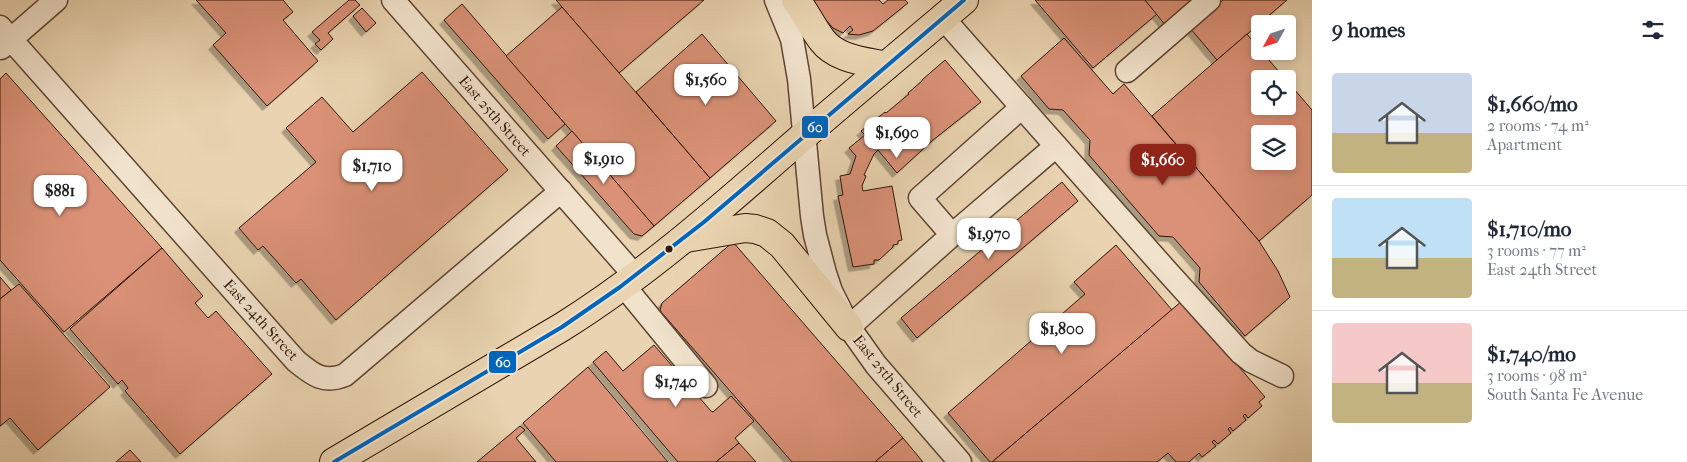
<!DOCTYPE html>
<meta charset="utf-8">
<style>
:root{--surface:#fff;--page:#f2f2f3;--text:#1f2937;--muted:#747a83;--line:#e0e1e3;--accent:#8f2418}
body{margin:0;font-family:"IM FELL French Canon",serif;background:var(--page);color:var(--text);height:100vh;display:flex;flex-direction:column;font-size:19px;white-space:nowrap}
*{box-sizing:border-box;margin:0}
p{font-size:16px;color:var(--muted)}
.icon{flex:none;width:28px;height:28px;fill:none;stroke:currentColor;stroke-width:2;stroke-linecap:round;stroke-linejoin:round}
.map{position:relative;flex:1;overflow:hidden}
.details{display:flex;flex-direction:column;background:var(--surface);width:375px}
.details>*{flex:none}
.needle{width:32px;rotate:230deg}
.buttons{position:absolute;left:1251px;top:15px;display:grid;gap:10px}
.buttons a{display:grid;place-items:center;width:45px;height:45px;border-radius:5px;background:var(--surface);box-shadow:0 2px 8px #0003;font-size:25px}
.price{position:absolute;translate:-50% -42px;padding:0 11px;border-radius:10px;background:#fff;color:#222;font-size:16px;line-height:32px;filter:drop-shadow(0 1px 2px #0008)}
.price::after{content:'';position:absolute;left:50%;top:30px;width:15px;height:11px;margin-left:-8px;background:inherit;clip-path:polygon(0 0,100% 0,50% 100%)}
.price.active{background:var(--accent);color:#fff}
ul{padding:0;list-style:none}
li{display:flex;align-items:center;gap:15px;height:125px;padding:0 20px}
li+li{border-top:1px solid var(--line)}
li span{display:grid;place-items:center;flex:none;width:140px;height:100px;border-radius:5px;color:#555}
li>.icon{margin-inline-start:auto}
span .icon{width:60px;height:60px;fill:#fffc;stroke-width:1}
li b{font-size:21px}
h2{display:flex;justify-content:space-between;align-items:center;height:60px;padding:0 20px;font-size:21px}
main{display:flex;flex:1;min-height:0}
.map>svg:first-child{display:block}
.building{fill:#da9177;stroke:#2f1608;fill-rule:evenodd;filter:url(#shadow)}
.lines{fill:none;stroke-linecap:round;stroke-linejoin:round}
.minor-casing{stroke:#5e4532;stroke-width:25}
.major-casing{stroke:#2f1608;stroke-width:30}
.minor{stroke:#f1e2cc;stroke-width:22}
.major{stroke:#e9d3b0;stroke-width:28}
.bus-1-casing{stroke:#f1e2cc;stroke-width:8}
.bus-1{stroke:#0065bd;stroke-width:4}
.bus-dot{fill:#2f1608;stroke:#f1e2cc;stroke-width:2}
.labels{text-anchor:middle;dominant-baseline:central;stroke-width:4;stroke-linejoin:round;paint-order:stroke}
.street-label{font-size:15px;fill:#2f1608;stroke:#f1e2cc}
.line-badge{stroke:#f1e2cc;stroke-width:2}
.badge-label{font-size:14px;text-anchor:middle;font-weight:bold;fill:#fff}
</style>
<main>
<div class="map">
<svg width="1312" height="462" viewBox="0 0 1312 462">
<defs>
<filter id="shadow"><feDropShadow dx="-4.5" dy="4.5" stdDeviation="0" flood-color="#0004"/></filter>
</defs>
<rect width="100%" height="100%" fill="#e9d3b0"/>
<filter id="stains"><feTurbulence type="fractalNoise" baseFrequency=".004" numOctaves="4"/><feColorMatrix values="0 0 0 0 .2 0 0 0 0 .09 0 0 0 0 .02 0 0 0 .5 -.17"/></filter>
<radialGradient id="worn" r=".72"><stop offset=".6" stop-color="#630" stop-opacity="0"/><stop offset="1" stop-color="#630" stop-opacity=".3"/></radialGradient>
<g class="building">
<path d="M196 0H283L293 12 283 20 318 61 267 106 213 45 226 33Z"/>
<path d="M349 0H355L360 5 328 33 333 39 321 50 315 44 320 40 312 32Z"/>
<path d="M556 0H704L619 73Z"/>
<path d="M812 0H879L883 4 888 0H905L908 3 873 31 859 35 848 34 853 30 850 26 843 33 833 28 825 19Z"/>
<path d="M1035 0H1145L1157 14 1093 68Z"/>
<path d="M1145 0H1191L1193 3 1166 26Z"/>
<path d="M1223 0H1287L1217 60 1190 28Z"/>
<path d="M462 4 565 124 548 139 444 20Z"/>
<path d="M562 7 710 178 654 226 506 56Z"/>
<path d="M362 8 376 23 366 32 353 16Z"/>
<path d="M702 34 776 121 710 178 636 92Z"/>
<path d="M1247 34 1285 79H1260V106H1288V82L1312 110V195L1259 241 1152 116ZM1260 134H1288V161H1260Z"/>
<path d="M1064 38 1113 94 1124 84 1259 241 1278 271 1290 297 1245 336 1199 282 1200 268 1173 237 1159 236 1089 155 1090 140 1063 110 1049 109 1021 76Z"/>
<path d="M945 60 981 102 933 140 897 173 878 150 874 154 864 175 866 176 862 186 863 191 892 186 902 240 898 241V244L893 245V247L879 260H874V264L853 267 838 196 843 195 840 176 850 174 856 156 849 148 865 135 861 131 885 112 886 113 909 94 908 93 922 81V80Z"/>
<path d="M422 72 508 170 336 320 301 279 296 283 263 246 258 250 239 228 316 162 286 128 322 97 353 132Z"/>
<path d="M6 73 162 248 64 332 0 260V79Z"/>
<path d="M572 131 654 226 642 236 634 234 556 146Z"/>
<path d="M1062 182 1078 201 917 338 901 318Z"/>
<path d="M733 242 903 438 875 462H792L662 313 660 310 662 303Z"/>
<path d="M1116 245 1172 310 992 462H990L948 413 1085 294 1074 282Z"/>
<path d="M162 248 203 296 195 303 208 318 216 311 272 374 180 454 125 391 128 388 122 380 118 384 70 329Z"/>
<path d="M0 277 11 290 0 299Z"/>
<path d="M19 284 110 387 38 450 10 418 0 426V299Z"/>
<path d="M1182 301 1265 397 1259 402 1262 406 1248 418 1245 414 1243 416 1246 420 1233 431 1230 427 1228 429 1231 433 1218 444 1214 440 1212 442 1216 446 1202 457 1199 453 1189 462H1176L1168 453 1157 462H992Z"/>
<path d="M654 345 711 411 713 412 731 396 754 421 735 438 739 443 716 462H678L593 362 606 351 623 371Z"/>
<path d="M588 367 619 404 668 462H556L523 423Z"/>
<path d="M520 426 525 430 516 438 536 462H477Z"/>
<path d="M903 438 923 462H875Z"/>
<path d="M739 443 756 462H716Z"/>
<path d="M130 450 141 462H116Z"/>
</g>
<g class="lines">
<defs>
<g id="minor">
<path d="M393 0 636 277"/>
<path d="M776 0 792 39 799 79 812 216 815 235 825 273 831 291 849 327 876 365 960 462"/>
<path d="M943 18 1165 269 1241 353 1251 361 1282 376"/>
<path d="M0 27 296 361C312 374 323 384 345 375L561 191"/>
<path d="M1 48 56 0"/>
<path d="M1127 71 1209 0"/>
<path d="M952 235 920 198 1022 107"/>
<path d="M624 286 706 386"/>
<path d="M849 327 952 235 1056 146"/>
</g>
<g id="major">
<path d="M796 0C806 13 812 27 822 40 836 59 864 61 886 66"/>
<path d="M686 238 745 228 755 229 767 233 782 245 849 327"/>
<path d="M334 462 562 327C642 277 713 215 785 152 844 101 904 51 964 0"/>
</g>
</defs>
<use href="#minor" class="minor-casing"/>
<use href="#major" class="major-casing"/>
<use href="#minor" class="minor"/>
<use href="#major" class="major"/>
<defs>
<path id="bus-1" d="M334 462 562 327 620 287 704 222 964 0"/>
</defs>
<use href="#bus-1" class="bus-1-casing"/>
<use href="#bus-1" class="bus-1"/>
</g>
<circle class="bus-dot" cx="669" cy="249" r="4.5"/>
<g class="labels">
<g class="street-label">
<text transform="translate(495 116) rotate(49)">East 25th Street</text>
<text transform="translate(261 320) rotate(48)">East 24th Street</text>
<text transform="translate(888 376) rotate(51)">East 25th Street</text>
</g>
</g>
<g class="line-badge">
<rect x="801" y="115" width="28" height="24" rx="5" fill="#0065bd"/>
<rect x="488" y="350" width="29" height="24" rx="5" fill="#0065bd"/>
</g>
<g class="badge-label">
<text x="815" y="132">60</text>
<text x="503" y="367">60</text>
</g>
<rect width="100%" height="100%" filter="url(#stains)"/>
<rect width="100%" height="100%" fill="url(#worn)"/>
</svg>
<div class="buttons">
<a><svg class="needle" viewBox="-14 -14 28 28"><path d="M0-13l5 13h-10z" fill="#e53935"/><path d="M0 13l5-13h-10z" fill="#747a83"/></svg></a>
<a><svg class="icon" aria-label="locate" viewBox="0 0 24 24"><circle cx="12" cy="12" r="6"/><path d="M12 2v4M12 18v4M2 12h4M18 12h4"/></svg></a>
<a><svg class="icon" aria-label="layers" viewBox="0 0 24 24"><path d="M12 4l9 5-9 5-9-5zM3 14l9 5 9-5"/></svg></a>
</div>
<b class="price" style="left:706px;top:106px">$1,560</b>
<b class="price" style="left:897px;top:159px">$1,690</b>
<b class="price" style="left:604px;top:185px">$1,910</b>
<b class="price active" style="left:1163px;top:186px">$1,660</b>
<b class="price" style="left:372px;top:192px">$1,710</b>
<b class="price" style="left:60px;top:217px">$881</b>
<b class="price" style="left:989px;top:260px">$1,970</b>
<b class="price" style="left:1062px;top:355px">$1,800</b>
<b class="price" style="left:676px;top:408px">$1,740</b>
</div>
<section class="details">
<h2>9 homes<svg class="icon" aria-label="filters" viewBox="0 0 24 24"><path d="M4 7h16M4 17h16"/><circle cx="9" cy="7" r="2"/><circle cx="15" cy="17" r="2"/></svg></h2>
<ul>
<li><span style="background:linear-gradient(#c9d6e8 60%,#c2b280 0)"><svg class="icon" aria-label="home" viewBox="0 0 24 24"><path d="M3 11l9-7 9 7M6 9v11h12V9"/></svg></span><div><b>$1,660/mo</b><p>2 rooms · 74 m²</p><p>Apartment</p></div></li>
<li><span style="background:linear-gradient(#bfe0f5 60%,#c2b280 0)"><svg class="icon" aria-label="home" viewBox="0 0 24 24"><path d="M3 11l9-7 9 7M6 9v11h12V9"/></svg></span><div><b>$1,710/mo</b><p>3 rooms · 77 m²</p><p>East 24th Street</p></div></li>
<li><span style="background:linear-gradient(#f6c9c9 60%,#c2b280 0)"><svg class="icon" aria-label="home" viewBox="0 0 24 24"><path d="M3 11l9-7 9 7M6 9v11h12V9"/></svg></span><div><b>$1,740/mo</b><p>3 rooms · 98 m²</p><p>South Santa Fe Avenue</p></div></li>
</ul>
</section>
</main>
